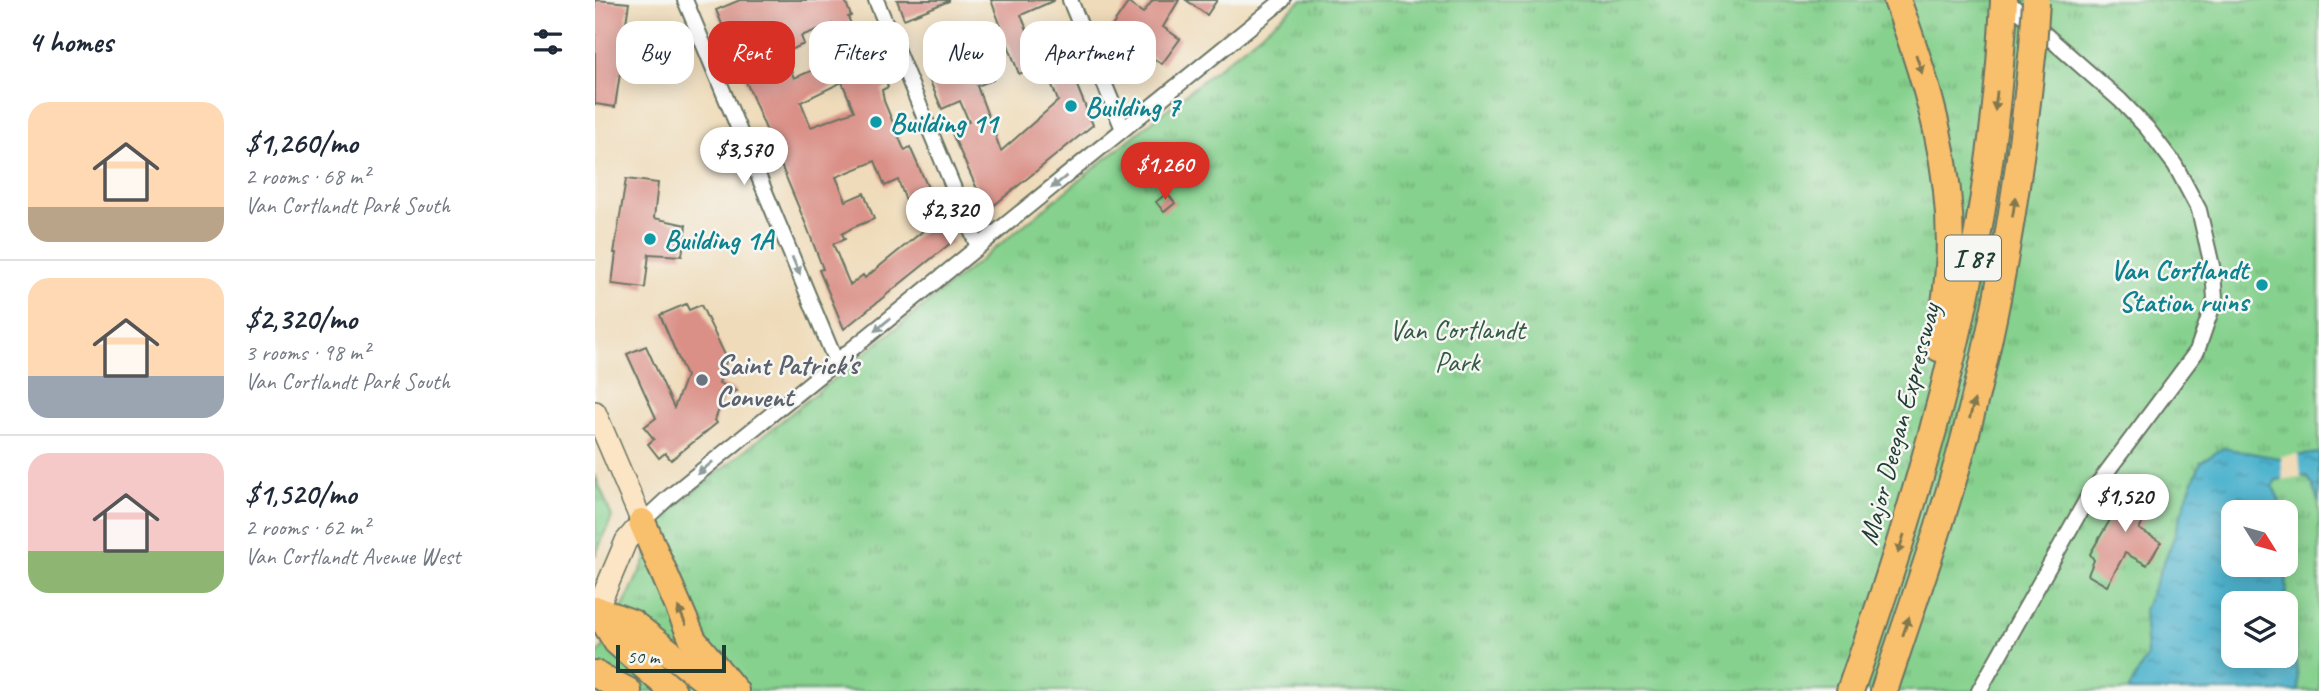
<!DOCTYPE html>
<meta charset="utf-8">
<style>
:root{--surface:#fff;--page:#f2f2f3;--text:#1f2937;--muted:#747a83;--line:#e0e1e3;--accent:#d93025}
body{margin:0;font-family:Caveat,sans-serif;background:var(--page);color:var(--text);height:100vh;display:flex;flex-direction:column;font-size:26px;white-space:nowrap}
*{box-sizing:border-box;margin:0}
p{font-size:23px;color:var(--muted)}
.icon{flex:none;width:38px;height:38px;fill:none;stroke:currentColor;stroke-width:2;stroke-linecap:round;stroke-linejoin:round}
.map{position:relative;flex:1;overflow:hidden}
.panel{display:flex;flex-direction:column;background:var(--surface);width:595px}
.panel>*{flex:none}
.hud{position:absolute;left:21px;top:21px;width:665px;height:63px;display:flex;gap:14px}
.needle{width:46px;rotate:127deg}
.fabs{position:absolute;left:1626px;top:500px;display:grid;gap:14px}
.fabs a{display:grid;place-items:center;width:77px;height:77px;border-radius:14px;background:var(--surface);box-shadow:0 4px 18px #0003;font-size:35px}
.scale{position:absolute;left:21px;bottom:18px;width:110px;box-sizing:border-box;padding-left:7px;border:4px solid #1f3d34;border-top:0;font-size:19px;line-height:24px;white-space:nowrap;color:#1f3d34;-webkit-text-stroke:5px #f6f6f2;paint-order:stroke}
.price{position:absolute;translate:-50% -60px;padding:0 16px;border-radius:24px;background:#fff;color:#222;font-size:23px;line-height:46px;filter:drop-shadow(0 2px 4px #0008)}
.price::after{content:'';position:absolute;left:50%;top:42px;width:21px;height:16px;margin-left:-10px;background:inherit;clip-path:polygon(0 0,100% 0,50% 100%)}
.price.current{background:var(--accent);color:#fff}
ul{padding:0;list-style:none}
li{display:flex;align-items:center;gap:21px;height:175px;padding:0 28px}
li+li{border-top:2px solid var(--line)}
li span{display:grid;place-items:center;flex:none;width:196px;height:140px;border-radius:21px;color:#555}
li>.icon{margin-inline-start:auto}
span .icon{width:84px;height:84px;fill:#fffc;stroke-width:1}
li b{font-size:30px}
h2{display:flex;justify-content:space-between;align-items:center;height:84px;padding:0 28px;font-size:30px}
.tag{padding:0 24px;border-radius:21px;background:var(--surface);box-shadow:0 4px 18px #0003;font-size:24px;line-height:63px}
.tag.current{background:var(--accent);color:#fff}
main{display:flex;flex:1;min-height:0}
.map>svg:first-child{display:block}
.park{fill:url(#park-tufts);stroke:#528761;stroke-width:2;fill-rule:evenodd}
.water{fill:url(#water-ripples);stroke:#377881;stroke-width:2;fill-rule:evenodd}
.pier{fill:#efdbb9}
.building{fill:#da9087;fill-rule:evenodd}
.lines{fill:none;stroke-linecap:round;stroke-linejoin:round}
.street-casing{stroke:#687463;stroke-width:18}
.secondary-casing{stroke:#687463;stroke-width:24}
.highway-casing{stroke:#687463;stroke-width:30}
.street{stroke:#fff;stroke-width:14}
.secondary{stroke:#fce5c4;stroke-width:21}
.highway{stroke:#f8bf6c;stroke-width:26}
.highway-bridge-casing{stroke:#687463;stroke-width:30;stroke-linecap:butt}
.highway-bridge{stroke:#f8bf6c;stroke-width:26}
.oneway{fill:#81784d}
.oneway2{fill:#8f9e9a}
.culture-dot{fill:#0f9aa8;stroke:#f6f6f2;stroke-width:2.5}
.worship-dot{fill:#6b7280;stroke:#f6f6f2;stroke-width:2.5}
.labels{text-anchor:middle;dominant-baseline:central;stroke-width:5;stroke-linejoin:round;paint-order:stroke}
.shield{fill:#f6f6f2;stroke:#60746d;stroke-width:2}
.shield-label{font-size:26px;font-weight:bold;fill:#1f3d34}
.culture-label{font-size:28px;font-weight:bold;fill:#0d838f;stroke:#f6f6f2;text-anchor:start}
.park-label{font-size:28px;fill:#345b46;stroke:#f6f6f2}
.worship-label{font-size:28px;font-weight:bold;fill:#5b616d;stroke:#f6f6f2;text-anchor:start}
.street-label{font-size:28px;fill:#1f3d34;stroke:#f6f6f2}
</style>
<main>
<section class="panel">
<h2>4 homes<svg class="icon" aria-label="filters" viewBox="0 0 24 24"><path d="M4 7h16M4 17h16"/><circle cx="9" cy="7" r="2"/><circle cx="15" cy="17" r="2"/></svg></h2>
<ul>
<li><span style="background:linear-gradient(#ffd9b3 75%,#b9a48a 0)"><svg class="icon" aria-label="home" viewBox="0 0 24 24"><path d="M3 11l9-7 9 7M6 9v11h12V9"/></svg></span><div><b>$1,260/mo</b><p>2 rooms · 68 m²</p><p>Van Cortlandt Park South</p></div></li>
<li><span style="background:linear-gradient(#ffd9b3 70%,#9aa5b1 0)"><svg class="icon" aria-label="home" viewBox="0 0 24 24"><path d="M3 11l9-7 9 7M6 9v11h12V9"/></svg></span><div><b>$2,320/mo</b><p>3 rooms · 98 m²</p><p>Van Cortlandt Park South</p></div></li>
<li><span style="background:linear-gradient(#f6c9c9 70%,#8fb573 0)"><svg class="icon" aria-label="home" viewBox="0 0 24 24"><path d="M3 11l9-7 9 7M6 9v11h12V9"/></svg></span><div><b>$1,520/mo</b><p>2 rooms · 62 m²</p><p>Van Cortlandt Avenue West</p></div></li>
</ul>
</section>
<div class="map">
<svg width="1724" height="691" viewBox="0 0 1724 691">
<defs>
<pattern id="park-tufts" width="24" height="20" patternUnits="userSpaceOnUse" patternTransform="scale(1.75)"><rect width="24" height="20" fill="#86d18e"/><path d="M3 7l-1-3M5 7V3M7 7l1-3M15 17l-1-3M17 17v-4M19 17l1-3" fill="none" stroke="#6dab75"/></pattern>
<pattern id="water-ripples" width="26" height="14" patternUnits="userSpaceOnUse" patternTransform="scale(1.75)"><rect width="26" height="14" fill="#4fb4ce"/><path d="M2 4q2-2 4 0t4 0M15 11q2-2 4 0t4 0" fill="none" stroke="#4194a8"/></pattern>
</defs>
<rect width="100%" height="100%" fill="#f6f6f2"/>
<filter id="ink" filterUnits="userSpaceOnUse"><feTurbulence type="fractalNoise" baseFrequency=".0143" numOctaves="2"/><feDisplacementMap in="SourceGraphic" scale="14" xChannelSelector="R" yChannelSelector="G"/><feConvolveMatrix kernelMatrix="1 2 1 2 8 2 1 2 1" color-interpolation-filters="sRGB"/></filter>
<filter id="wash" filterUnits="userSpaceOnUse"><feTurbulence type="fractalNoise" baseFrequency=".00686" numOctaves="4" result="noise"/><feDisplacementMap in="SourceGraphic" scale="28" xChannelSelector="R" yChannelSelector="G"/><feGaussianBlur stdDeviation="1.57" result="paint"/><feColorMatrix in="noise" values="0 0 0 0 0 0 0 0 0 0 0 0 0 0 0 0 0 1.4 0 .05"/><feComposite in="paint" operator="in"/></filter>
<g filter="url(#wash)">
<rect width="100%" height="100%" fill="#efdbb9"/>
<g class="park">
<path d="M707 0H1724V691H0V657L11 643 50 561 58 525ZM1638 513H1690V565H1638ZM1638 604H1690V656H1638Z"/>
<path d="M0 475 17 517 0 556Z"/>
</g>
<path class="water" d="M1628 448 1684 458 1724 453V504L1717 483 1711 476 1681 480 1678 486 1685 502V513H1638V565H1690L1691 562 1692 602 1696 611 1704 691H1533L1552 656 1549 610 1578 540 1594 490 1606 462ZM1638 604H1690V656H1638Z"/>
<path class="pier" d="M1704 454 1706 478 1688 480 1686 456Z"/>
<g id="blocks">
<g class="building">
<path d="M0 0 34 3 29 36 35 37 34 40 61 44 56 74 30 71V74L25 73 20 107 0 104Z"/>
<path d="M145 0H250L256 16 253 17 274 65 283 62 293 87 287 90 289 101 308 147 310 150 315 147 357 242 249 329 224 270 228 269 212 227 121 10ZM237 24 249 51 218 63 221 69 199 78 189 53 209 44 206 36ZM247 82 259 111 216 127 206 102ZM280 161 290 186 303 180 316 214 321 212 328 231 270 278 268 275 255 285 238 244 250 239 247 234 257 228 279 219 269 193 251 201 241 177Z"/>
<path d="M302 0H354V1L309 19Z"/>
<path d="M396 0H460L426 15 435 37 458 27 498 125 392 211 355 129 374 122 365 101 347 109 334 79 343 75 329 38 347 31 362 69 389 58 398 80 382 86 406 151 463 101 449 64 424 74Z"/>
<path d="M558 0H584L568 27 585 39 567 64 550 53 539 65 521 53 531 40 515 29 533 3 548 13Z"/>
<path d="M591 0H622L612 15Z"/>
<path d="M31 179 63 183 59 218 91 225 87 256 54 254 50 288 17 284 21 253H19Z"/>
<path d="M572 193 580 203 569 212 561 202Z"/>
<path d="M91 304 94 310 106 305 132 359 124 383 142 391 129 396 120 420 122 423 76 460 70 453 64 458 53 444 59 439 49 427 61 418 32 354 51 346 79 408 91 376 65 315Z"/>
<path d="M1539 479 1564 494 1544 529 1566 542 1552 565 1530 553 1512 586 1493 575 1499 560 1495 554Z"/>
</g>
</g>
</g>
<g filter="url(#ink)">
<use href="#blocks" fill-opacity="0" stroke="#687463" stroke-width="2"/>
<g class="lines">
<defs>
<g id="street">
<path d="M90 0 241 362"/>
<path d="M281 0 383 247"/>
<path d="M475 0 528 129"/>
<path d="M47 522 73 498 688 0"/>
<path d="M1384 691 1493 497 1602 351 1620 299 1618 270 1604 210 1580 165 1552 128 1525 100 1411 0"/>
</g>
<path id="secondary" d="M0 412 47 522 31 541 2 610"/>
<g id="highway">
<path d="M1302 0C1334 87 1360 175 1354 268 1352 295 1347 322 1344 348"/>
<path d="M47 522 98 640 140 691"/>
<path d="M2 610 37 623 124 691"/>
<path d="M2 610 22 642 78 691"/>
<path d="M0 674 33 691"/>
<path d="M1255 691C1335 467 1399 238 1409 0"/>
<path d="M1289 691C1317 605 1348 521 1371 433 1405 307 1425 178 1438 47"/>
</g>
</defs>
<use href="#street" class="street-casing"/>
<use href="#secondary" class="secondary-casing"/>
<use href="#highway" class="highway-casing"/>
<use href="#street" class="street"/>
<use href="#secondary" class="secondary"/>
<use href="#highway" class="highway"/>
<defs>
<path id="highway-bridge" d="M1438 47 1441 2"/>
</defs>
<use href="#highway-bridge" class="highway-bridge-casing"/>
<use href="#highway-bridge" class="highway-bridge"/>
</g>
<defs><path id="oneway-solid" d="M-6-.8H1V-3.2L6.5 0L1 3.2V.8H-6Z" transform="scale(1.75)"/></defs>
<g class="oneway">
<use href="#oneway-solid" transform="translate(1324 64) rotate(72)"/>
<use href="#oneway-solid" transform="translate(1401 101) rotate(96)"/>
<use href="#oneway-solid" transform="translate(1419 207) rotate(-81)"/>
<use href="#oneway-solid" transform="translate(1377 409) rotate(-76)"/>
<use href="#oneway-solid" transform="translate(1306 544) rotate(108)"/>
<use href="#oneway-solid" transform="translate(87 616) rotate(-114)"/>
<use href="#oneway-solid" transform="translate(1311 626) rotate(-71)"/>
</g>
<g class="oneway2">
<use href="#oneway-solid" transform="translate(464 182) rotate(141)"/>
<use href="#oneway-solid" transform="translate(201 266) rotate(67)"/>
<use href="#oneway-solid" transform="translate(287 325) rotate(141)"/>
<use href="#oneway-solid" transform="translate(110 468) rotate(141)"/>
</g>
</g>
<g class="culture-dot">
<circle cx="476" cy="106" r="7"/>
<circle cx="281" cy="122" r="7"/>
<circle cx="55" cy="239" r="7"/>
<circle cx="1667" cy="285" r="7"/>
</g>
<circle class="worship-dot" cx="107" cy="380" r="7"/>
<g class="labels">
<rect class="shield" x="1350" y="235.5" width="56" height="45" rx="5"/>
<g class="shield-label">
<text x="1378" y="258">I 87</text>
</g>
<g class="culture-label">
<text x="490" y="106">Building 7</text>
<text x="295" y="122">Building 11</text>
<text x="69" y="239">Building 1A</text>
<text x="1653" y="269" text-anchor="end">Van Cortlandt<tspan x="1653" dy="32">Station ruins</tspan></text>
</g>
<g class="park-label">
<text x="862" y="329">Van Cortlandt<tspan x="862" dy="32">Park</tspan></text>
</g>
<g class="worship-label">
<text x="121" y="364">Saint Patrick's<tspan x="121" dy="32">Convent</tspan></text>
</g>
<g class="street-label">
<text transform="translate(1304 424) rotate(-75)">Major Deegan Expressway</text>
</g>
</g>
</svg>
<div class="fabs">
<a><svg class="needle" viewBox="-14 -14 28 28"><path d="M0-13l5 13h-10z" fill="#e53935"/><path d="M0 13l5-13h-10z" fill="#747a83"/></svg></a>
<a><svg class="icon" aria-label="layers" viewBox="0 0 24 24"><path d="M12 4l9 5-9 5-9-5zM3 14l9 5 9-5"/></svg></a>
</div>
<div class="scale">50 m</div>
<b class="price" style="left:149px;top:187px">$3,570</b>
<b class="price current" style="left:570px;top:202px">$1,260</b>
<b class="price" style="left:355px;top:247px">$2,320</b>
<b class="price" style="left:1530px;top:534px">$1,520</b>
<div class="hud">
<a class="tag">Buy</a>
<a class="tag current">Rent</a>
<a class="tag">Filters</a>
<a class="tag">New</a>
<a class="tag">Apartment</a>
</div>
</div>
</main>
